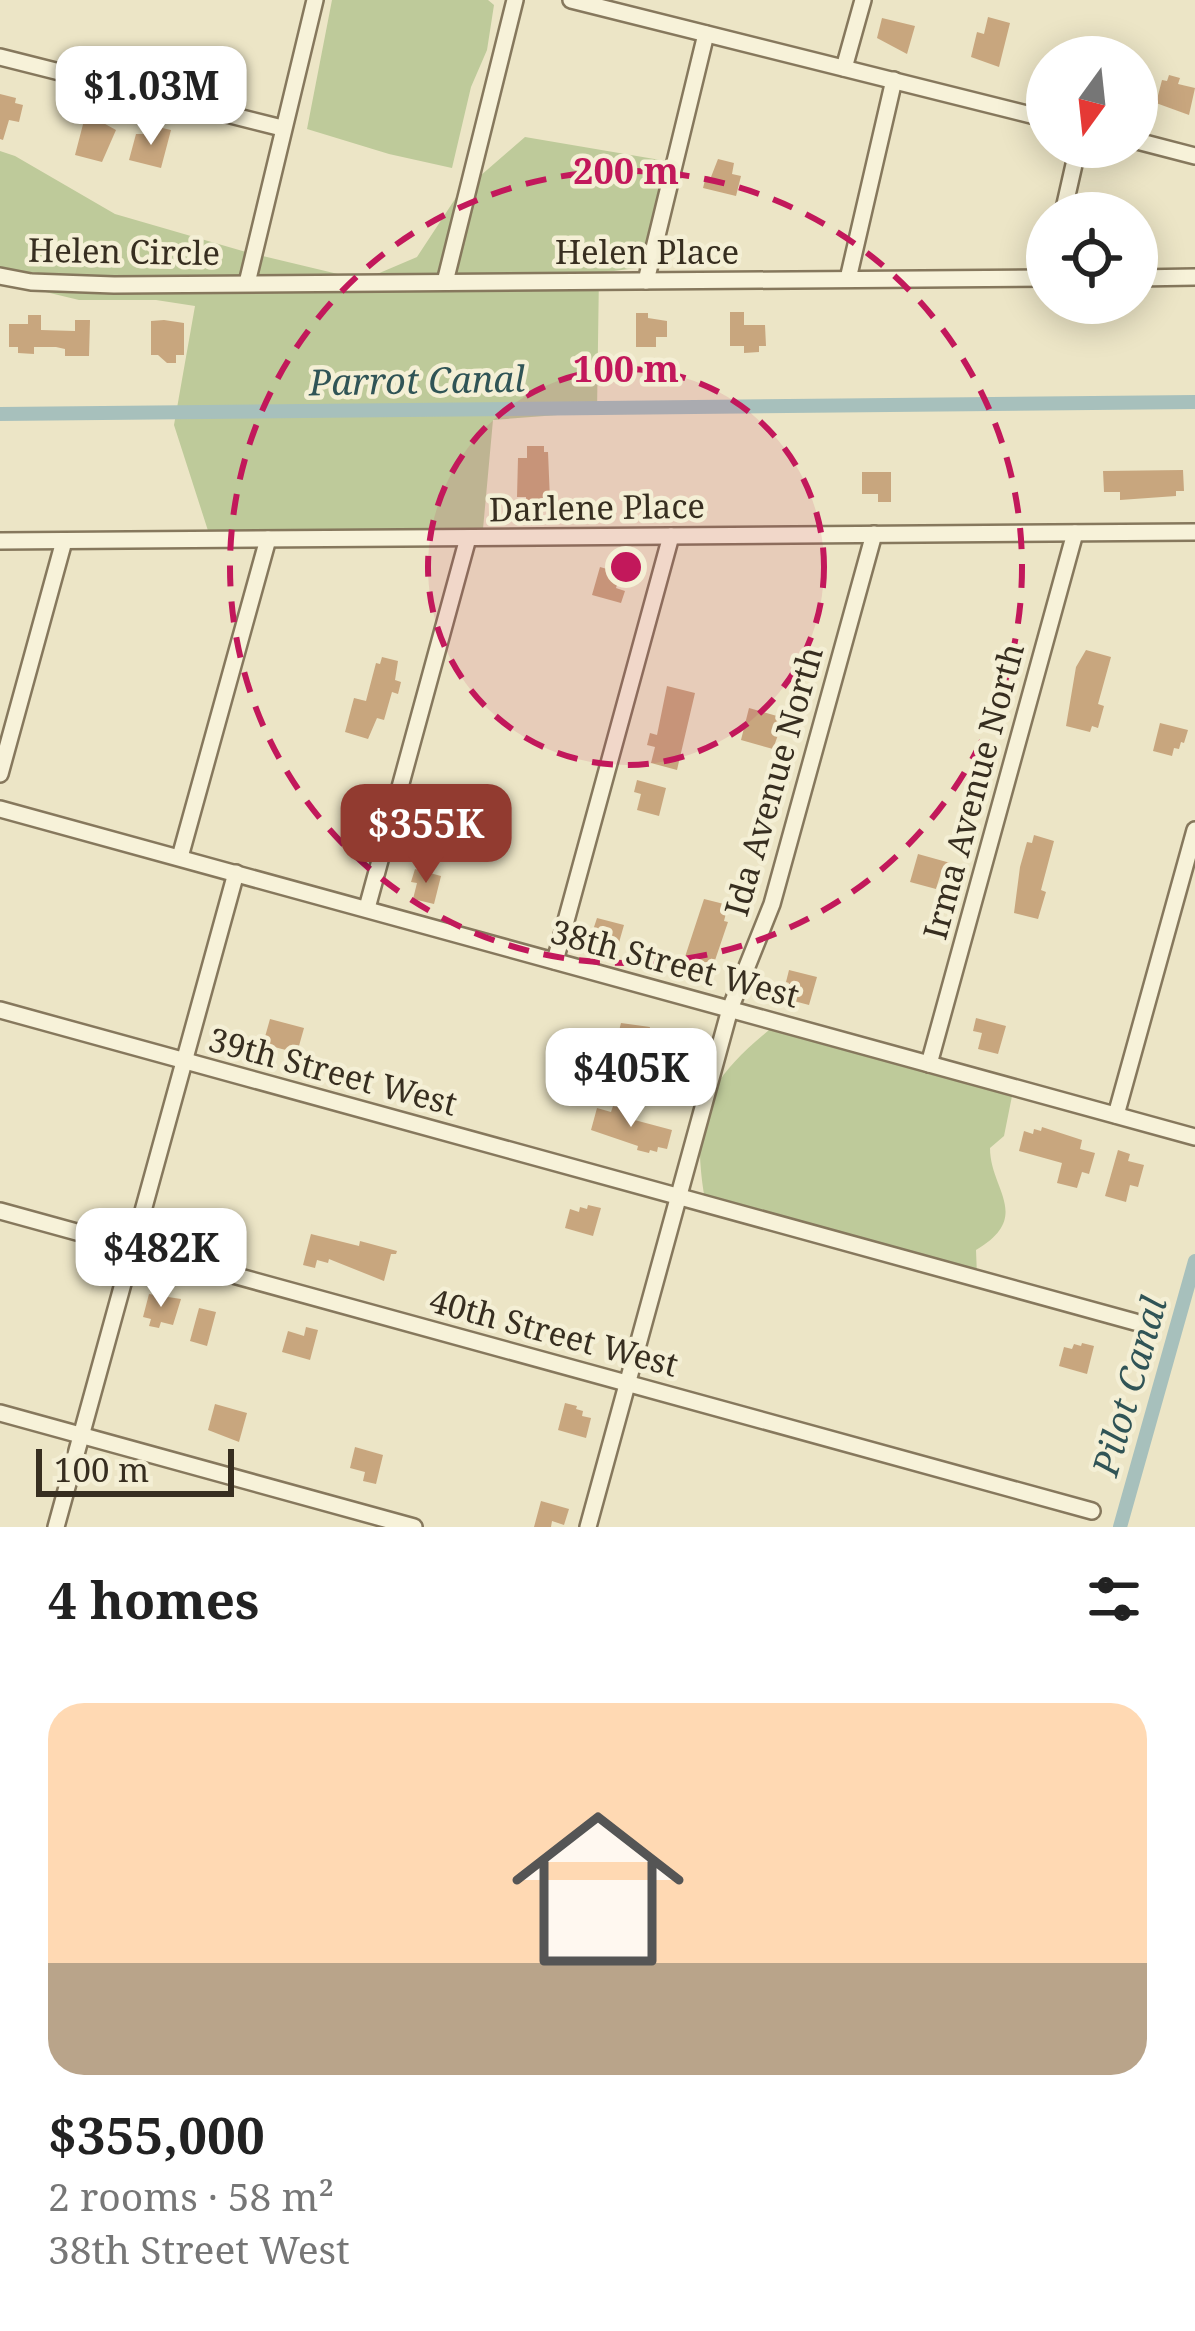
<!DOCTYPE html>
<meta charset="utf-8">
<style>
:root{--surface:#fff;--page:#f6f6f6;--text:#222;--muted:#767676;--line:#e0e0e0;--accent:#923b30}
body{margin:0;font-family:"Noto Serif",serif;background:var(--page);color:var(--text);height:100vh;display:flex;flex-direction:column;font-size:45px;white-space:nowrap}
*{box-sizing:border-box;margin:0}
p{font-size:39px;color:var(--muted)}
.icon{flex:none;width:66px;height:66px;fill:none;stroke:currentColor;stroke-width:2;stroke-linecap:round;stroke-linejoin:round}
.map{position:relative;height:1527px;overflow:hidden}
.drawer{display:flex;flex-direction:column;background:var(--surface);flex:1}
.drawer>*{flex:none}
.needle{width:78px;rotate:195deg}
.tools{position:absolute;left:1026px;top:36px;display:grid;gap:24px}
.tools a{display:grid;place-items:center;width:132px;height:132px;border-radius:50%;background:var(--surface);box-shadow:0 6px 30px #0003;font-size:60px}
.scale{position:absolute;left:36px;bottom:30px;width:198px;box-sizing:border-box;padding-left:12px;border:6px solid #372e20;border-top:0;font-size:33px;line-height:42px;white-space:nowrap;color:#372e20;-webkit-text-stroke:9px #f4efd5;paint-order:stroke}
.price{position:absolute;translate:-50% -102px;padding:0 27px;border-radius:24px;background:#fff;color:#222;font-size:39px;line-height:78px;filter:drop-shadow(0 3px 6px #0008)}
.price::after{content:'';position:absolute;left:50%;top:72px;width:36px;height:27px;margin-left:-18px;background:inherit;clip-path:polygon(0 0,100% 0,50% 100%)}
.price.selected{background:var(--accent);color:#fff}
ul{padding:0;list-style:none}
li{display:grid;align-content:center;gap:24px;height:636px;padding:0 48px}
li+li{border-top:3px solid var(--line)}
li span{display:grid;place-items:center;height:372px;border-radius:36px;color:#555}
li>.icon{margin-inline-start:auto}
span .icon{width:216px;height:216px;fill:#fffc;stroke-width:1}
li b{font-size:51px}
h2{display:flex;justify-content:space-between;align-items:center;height:144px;padding:0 48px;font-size:51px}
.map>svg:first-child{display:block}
.green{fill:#beca9a}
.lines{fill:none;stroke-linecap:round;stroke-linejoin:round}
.canal{stroke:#a7c0bc;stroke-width:14}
.building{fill:#c8a67e}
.street-casing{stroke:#86785d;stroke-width:20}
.street{stroke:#f7f2d9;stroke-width:15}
.ring{fill:none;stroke:#c2185b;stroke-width:6;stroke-dasharray:21 15}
.labels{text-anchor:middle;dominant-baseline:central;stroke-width:9;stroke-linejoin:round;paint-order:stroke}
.street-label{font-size:33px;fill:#372e20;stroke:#f4efd5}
.water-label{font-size:36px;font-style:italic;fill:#305456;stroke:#f4efd5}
.centre{fill:#c2185b;stroke:#f4efd5;stroke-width:6}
.ring-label{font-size:36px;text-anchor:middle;font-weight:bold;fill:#c2185b;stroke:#f4efd5;stroke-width:9;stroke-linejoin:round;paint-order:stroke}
</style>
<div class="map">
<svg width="1195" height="1527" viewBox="0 0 1195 1527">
<rect width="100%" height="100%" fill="#ece5c6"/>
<g class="green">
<path d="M332 0H488L494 5 487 50 471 87 452 168 389 154 307 129Z"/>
<path d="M525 137 672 162 659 265 599 273 597 412 493 420 483 529 211 540 174 425 195 306 156 300H79L0 281V151L15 156 115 214 246 252 363 280 417 257 457 196Z"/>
<path d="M779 1022 1012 1096 1004 1136 990 1148C990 1190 1033 1216 976 1250L977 1276 706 1206C689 1112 706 1080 779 1022Z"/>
</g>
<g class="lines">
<g class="canal">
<path d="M0 414 1195 402"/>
<path d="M1120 1527 1195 1261"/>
</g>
</g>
<g class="building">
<path d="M988 17 1010 23 999 67 971 57 977 32 984 34Z"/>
<path d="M882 18 915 26 907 54 877 38Z"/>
<path d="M1169 75 1180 78 1178 84 1195 88 1189 115 1156 103 1162 80 1167 81Z"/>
<path d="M0 94 16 98 15 103 23 105 19 122 9 120 3 140 0 139Z"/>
<path d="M87 109 99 113 98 120 116 130 102 162 75 155Z"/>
<path d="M158 127 171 130 161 168 129 160 136 134H157Z"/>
<path d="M718 159 734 163 732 174 741 176 736 196 703 188 706 176 711 177Z"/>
<path d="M730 312H744V325H765L766 346H759V352L744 353V346H730Z"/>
<path d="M636 313H648V318L667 321V337H656V347H636Z"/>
<path d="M28 315H41V330L75 331V320H90L89 356H65V349L56 347H34V354L18 353V347H9V324H28Z"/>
<path d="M164 320 184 323V355H176V363H167L158 355H151V321Z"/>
<path d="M527 446H544V452H548L550 500 526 502V497H517L518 458H527Z"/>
<path d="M1183 470 1184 491H1176V496L1120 500V492H1104L1103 471Z"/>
<path d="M862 472H891V502H878V494H862Z"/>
<path d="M600 567 621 573 616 588 625 591 621 603 592 595Z"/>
<path d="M1086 650 1111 657 1098 704 1104 706 1098 728 1092 726 1090 732 1066 726 1076 667Z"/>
<path d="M382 657 398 661 395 680 401 682 398 694 392 692 384 720 377 718 368 739 345 732 354 698 366 701 376 663 380 664Z"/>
<path d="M667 686 695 693 677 770 651 763 655 747 647 745 650 733 657 735Z"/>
<path d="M749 708 784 718 773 749 741 740Z"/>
<path d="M1160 723 1188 730 1184 743 1181 742 1179 749 1174 748 1172 756 1153 751Z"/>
<path d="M637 780 666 788 659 816 637 810 641 794 634 792Z"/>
<path d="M1034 835 1054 841 1041 890 1046 892 1038 919 1014 913 1020 867 1027 842 1032 843Z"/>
<path d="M918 854 954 864 950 875 941 873 936 889 910 882Z"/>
<path d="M415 869 441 876 434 904 413 899 417 883 411 882Z"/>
<path d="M704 899 728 905 724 921 728 922 709 978 686 972 688 965 683 963Z"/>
<path d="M597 918 624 925 616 953 600 948 603 937 593 930Z"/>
<path d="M789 970 817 977 809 1005 790 1000 792 991 787 990 789 983 786 982Z"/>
<path d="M976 1018 1006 1026 998 1054 978 1049 982 1033 973 1031Z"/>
<path d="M270 1019 304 1028 297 1053 263 1044Z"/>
<path d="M621 1023 650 1027 643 1055 615 1047Z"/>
<path d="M613 1106 629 1110 627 1118 672 1130 667 1149 658 1147 657 1152 650 1150 649 1153 637 1150 638 1146 591 1130 597 1108 611 1112Z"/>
<path d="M1042 1127 1082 1140 1080 1149 1095 1153 1089 1174 1082 1172 1077 1188 1057 1183 1062 1163 1019 1151 1024 1131 1033 1134 1034 1129 1041 1131Z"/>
<path d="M1118 1150 1130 1154 1128 1161 1144 1165 1138 1187 1130 1185 1126 1202 1105 1196Z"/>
<path d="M588 1205 601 1208 593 1236 565 1228 570 1209 579 1212 580 1207 587 1209Z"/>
<path d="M311 1234 359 1246 360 1241 397 1251 396 1254H391L384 1281 329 1259 328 1263 317 1260 315 1268 303 1265Z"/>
<path d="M149 1294 181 1299 173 1325 161 1322 159 1328 149 1326 151 1319 143 1317Z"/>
<path d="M199 1308 216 1312 207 1346 190 1341Z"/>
<path d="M306 1327 318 1330 310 1360 282 1352 288 1331 304 1336Z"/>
<path d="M1082 1343 1094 1346 1087 1374 1059 1366 1064 1347 1072 1349 1074 1344 1081 1346Z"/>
<path d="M565 1403 577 1406 576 1409 583 1411 582 1416 591 1418 586 1438 558 1430Z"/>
<path d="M215 1404 247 1413 239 1442 208 1430Z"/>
<path d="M355 1447 383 1455 376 1484 363 1481 365 1472 350 1468Z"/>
<path d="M541 1501 569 1509 564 1525 552 1521 551 1527H534Z"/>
</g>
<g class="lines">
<defs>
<g id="street">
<path d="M571 0 1047 119"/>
<path d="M0 57 282 128"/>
<path d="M844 68 863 0"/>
<path d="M1137 141 1195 156"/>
<path d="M1063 213 1078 147"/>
<path d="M0 276 31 282 114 285 1047 278"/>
<path d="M1137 278 1195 277"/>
<path d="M848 279 894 80"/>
<path d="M646 281 706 34"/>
<path d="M445 282 515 0"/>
<path d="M247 283 315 0"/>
<path d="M0 541 1195 532"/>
<path d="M0 774 64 541"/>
<path d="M0 809 1195 1137"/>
<path d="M180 857 268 539"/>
<path d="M367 908 468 538"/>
<path d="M555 961 671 536"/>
<path d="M0 1010 1135 1322"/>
<path d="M929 1064 1075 533"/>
<path d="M1116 1115 1195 830"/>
<path d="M0 1211 1092 1511"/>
<path d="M0 1413 414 1527"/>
<path d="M56 1527 236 873"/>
<path d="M588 1527 730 1009 772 904 874 534"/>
</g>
</defs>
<use href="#street" class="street-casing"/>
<use href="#street" class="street"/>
</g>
<circle cx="626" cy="567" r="198" fill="#c2185b" fill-opacity=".12"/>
<g class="ring">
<circle cx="626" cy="567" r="198"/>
<circle cx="626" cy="567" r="396"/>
</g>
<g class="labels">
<g class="street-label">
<text transform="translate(124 251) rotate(1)">Helen Circle</text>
<text x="647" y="251">Helen Place</text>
<text transform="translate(597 507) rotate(-1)">Darlene Place</text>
<text transform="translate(773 781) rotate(-74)">Ida Avenue North</text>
<text transform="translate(973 791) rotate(-75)">Irma Avenue North</text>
<text transform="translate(675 963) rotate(15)">38th Street West</text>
<text transform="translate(333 1071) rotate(15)">39th Street West</text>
<text transform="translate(554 1332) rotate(15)">40th Street West</text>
</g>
<g class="water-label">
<text transform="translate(417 380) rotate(-1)">Parrot Canal</text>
<text transform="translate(1129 1386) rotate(-74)">Pilot Canal</text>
</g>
</g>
<circle cx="626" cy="567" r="18" class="centre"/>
<g class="ring-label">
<text x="626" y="184">200 m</text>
<text x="626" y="382">100 m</text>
</g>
</svg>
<div class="tools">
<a><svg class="needle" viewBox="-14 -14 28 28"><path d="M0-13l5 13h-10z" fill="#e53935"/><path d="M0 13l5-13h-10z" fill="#767676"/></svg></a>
<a><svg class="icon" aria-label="locate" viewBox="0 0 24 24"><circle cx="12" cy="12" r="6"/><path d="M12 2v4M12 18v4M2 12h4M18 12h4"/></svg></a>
</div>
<div class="scale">100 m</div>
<b class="price" style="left:151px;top:148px">$1.03M</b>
<b class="price selected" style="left:426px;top:886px">$355K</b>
<b class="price" style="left:631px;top:1130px">$405K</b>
<b class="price" style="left:161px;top:1310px">$482K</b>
</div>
<section class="drawer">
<h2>4 homes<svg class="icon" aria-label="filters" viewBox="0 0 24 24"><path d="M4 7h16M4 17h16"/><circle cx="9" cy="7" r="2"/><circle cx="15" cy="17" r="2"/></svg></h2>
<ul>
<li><span style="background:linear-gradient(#ffd9b3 70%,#b9a48a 0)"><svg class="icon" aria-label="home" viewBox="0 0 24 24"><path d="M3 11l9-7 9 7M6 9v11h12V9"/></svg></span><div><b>$355,000</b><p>2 rooms · 58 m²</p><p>38th Street West</p></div></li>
</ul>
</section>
